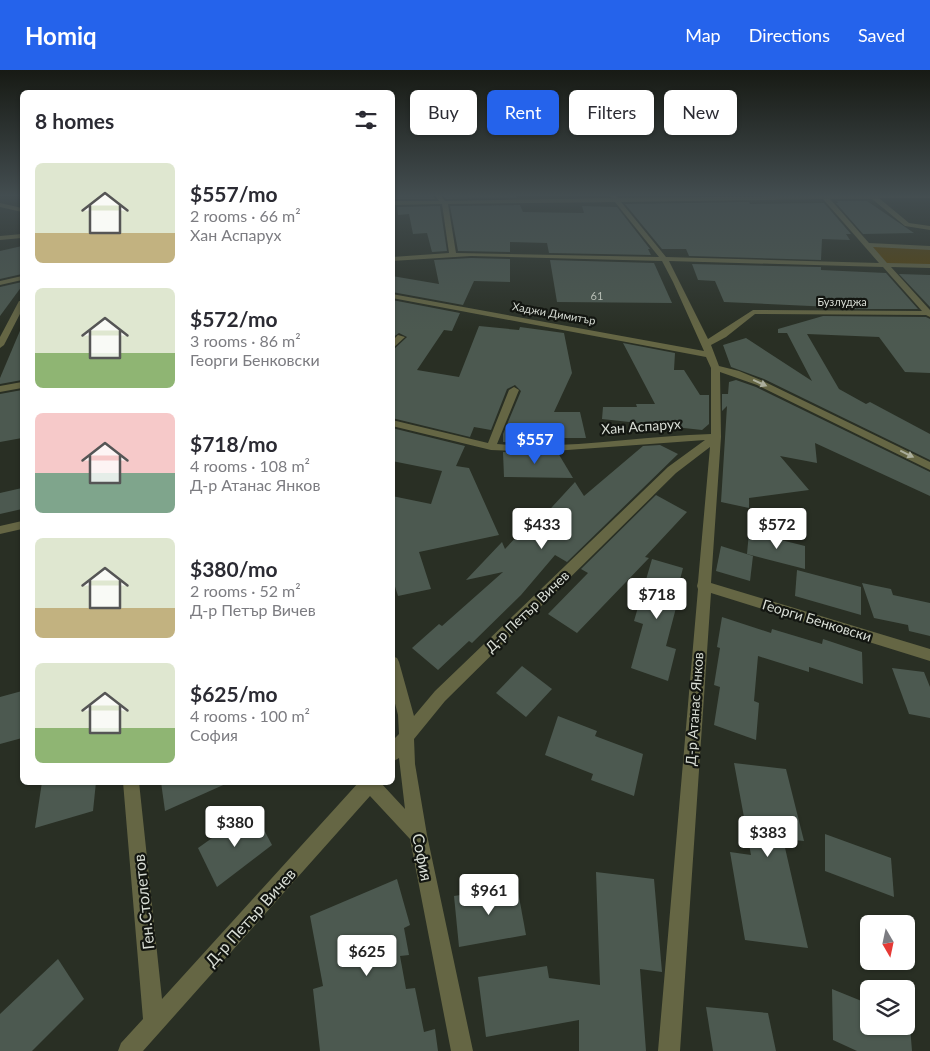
<!DOCTYPE html>
<meta charset="utf-8">
<style>
:root{--surface:#fff;--page:#f7f7f7;--text:#2b2b33;--muted:#7c7c81;--accent:#2563eb}
body{margin:0;font-family:Lato,sans-serif;background:var(--page);color:var(--text);height:100vh;display:flex;flex-direction:column;font-size:19px;white-space:nowrap}
*{box-sizing:border-box;margin:0}
p{font-size:16px;color:var(--muted)}
.icon{flex:none;width:28px;height:28px;fill:none;stroke:currentColor;stroke-width:2;stroke-linecap:round;stroke-linejoin:round}
.map{position:relative;flex:1;overflow:hidden}
.side{position:absolute;left:20px;top:20px;width:375px;height:695px;display:flex;flex-direction:column;background:var(--surface);border-radius:8px;box-shadow:0 1px 4px #0004}
.side>*{flex:none}
.top-card{position:absolute;left:410px;top:20px;width:445px;height:45px;display:flex;gap:10px}
.needle{width:32px;rotate:171deg}
.tools{position:absolute;left:860px;top:845px;display:grid;gap:10px}
.tools a{display:grid;place-items:center;width:55px;height:55px;border-radius:8px;background:var(--surface);box-shadow:0 1px 4px #0004;font-size:25px}
.price{position:absolute;translate:-50% -42px;padding:0 11px;border-radius:5px;background:#fff;color:#222;font-size:16px;line-height:32px;filter:drop-shadow(0 1px 2px #0008)}
.price::after{content:'';position:absolute;left:50%;top:30px;width:15px;height:11px;margin-left:-8px;background:inherit;clip-path:polygon(0 0,100% 0,50% 100%)}
.price.on{background:var(--accent);color:#fff}
ul{padding:0;list-style:none}
li{display:flex;align-items:center;gap:15px;height:125px;padding:0 15px}
li span{display:grid;place-items:center;flex:none;width:140px;height:100px;border-radius:8px;color:#555}
li>.icon{margin-inline-start:auto}
span .icon{width:60px;height:60px;fill:#fffc;stroke-width:1}
li b{font-size:21px}
h2{display:flex;justify-content:space-between;align-items:center;height:60px;padding:0 15px;font-size:21px}
.chip{padding:0 18px;border-radius:8px;background:var(--surface);box-shadow:0 1px 4px #0004;font-size:18px;line-height:45px}
.chip.on{background:var(--accent);color:#fff}
header{display:flex;align-items:center;gap:30px;box-sizing:border-box;height:70px;padding:0 25px;background:var(--accent);color:#fff}
header strong{font-size:24px}
nav{display:flex;gap:28px;margin-inline-start:auto;font-size:18px}
.map>svg:first-child{display:block}
.green{fill:#594202}
.building{fill:#4c5950}
.lines{fill:none;stroke-linecap:round;stroke-linejoin:round}
.minor{fill:#656644;fill-rule:evenodd}
.oneway{fill:#abae9c}
.labels{text-anchor:middle;dominant-baseline:central;stroke-width:4.5;stroke-linejoin:round;paint-order:stroke}
.number-label{font-size:11px;fill:#b6bdb4}
.far-street-label{font-size:11px;fill:#d9ded6;stroke:#131611}
.street-label{font-size:14px;fill:#d9ded6;stroke:#131611}
.near-street-label{font-size:16px;fill:#d9ded6;stroke:#131611}
</style>
<header>
<strong>Homiq</strong>
<nav><a>Map</a><a>Directions</a><a>Saved</a></nav>
</header>
<div class="map">
<svg width="930" height="981" viewBox="0 0 930 981">
<rect width="100%" height="100%" fill="#292f24"/>
<path class="green" d="M870 175 930 178V196L886 194Z"/>
<g class="building">
<path d="M393 124H432L435 129H395Z"/>
<path d="M442 124H515L517 128 446 129Z"/>
<path d="M618 124H744V125L620 126Z"/>
<path d="M837 131H867L914 163 863 164 836 133H838Z"/>
<path d="M749 132 750 134 824 133 851 164H846L850 170 822 169 821 190 689 186 686 179H662L625 134Z"/>
<path d="M520 135 523 142 584 143 582 136 617 137 650 179H648L651 185 549 183 547 173 510 172V182L458 181 450 136Z"/>
<path d="M440 136 447 181 432 182 427 163 413 164 409 144 398 145 397 137Z"/>
<path d="M22 176V204L0 209V181Z"/>
<path d="M471 188 510 189V212L474 211 463 235 392 222V206L439 214 434 190Z"/>
<path d="M550 190 654 193 672 233 557 232Z"/>
<path d="M692 194 821 197V200L886 203 918 239H850L854 238 724 232 715 211 698 210Z"/>
<path d="M899 204 930 205V237Z"/>
<path d="M22 212V216L0 246V217Z"/>
<path d="M392 230 460 243 452 261 444 260 417 300 459 307 479 256 519 260 520 257 564 263 572 303 554 342H580L586 368H549L552 373 503 372V364L521 321 515 315 507 319 491 360 474 357 470 367 392 348V281L407 267 399 263 392 268Z"/>
<path d="M823 246 926 247 930 249V303L905 302 879 267 807 264 839 319 866 334 870 332 930 364V390L764 309 731 297 723 275 746 268 812 311 787 263H778V259Z"/>
<path d="M22 256V310L0 314V308Z"/>
<path d="M623 273 675 283 674 300H684L700 325H709V354L702 360 602 349 603 337H637L636 334H655Z"/>
<path d="M736 310 756 317 930 402V426L815 373 817 393 780 386 809 420 749 428V438L721 432 727 336 722 341V324H728L729 312Z"/>
<path d="M22 320V368L0 372V324Z"/>
<path d="M392 358 465 376 456 396 469 398 499 465 419 482 431 519 398 526 392 507V426L431 434 442 401 392 391Z"/>
<path d="M660 375 678 384 567 492 555 485 521 525 472 573 469 571 438 600 412 578 439 554 442 556 503 502 466 510 502 472 505 479 536 446 541 449 575 412 584 426 643 376Z"/>
<path d="M503 382 558 383 573 408 504 407Z"/>
<path d="M22 418V439L0 444V423Z"/>
<path d="M656 425 687 442 645 487 649 488 577 563 548 544 588 503 581 499Z"/>
<path d="M749 462 805 476V499L747 484Z"/>
<path d="M721 476 753 486 750 511 716 501Z"/>
<path d="M652 489 683 498 674 533 677 534 666 576 676 579 668 611 631 598 643 554 634 551Z"/>
<path d="M797 500 861 517V545L795 526Z"/>
<path d="M862 513 891 519 893 525 930 533V566L909 561 908 555 874 548Z"/>
<path d="M722 547 771 563 772 559 822 574 823 569 862 582 863 614 809 597V602L758 586 754 631 759 633 756 670 714 655 720 617 714 615 720 578 717 577Z"/>
<path d="M522 596 552 619 526 647 496 623Z"/>
<path d="M892 598 924 602 930 617V648L909 644Z"/>
<path d="M22 621V668L0 674V627Z"/>
<path d="M558 646 597 661 595 666 643 684 634 726 591 710 593 704 545 685Z"/>
<path d="M734 693 786 699 804 771 783 769 808 878 745 870 730 782 751 785Z"/>
<path d="M42 712H96L93 741 35 758Z"/>
<path d="M161 712H230L165 741Z"/>
<path d="M253 739 272 775 217 817 198 778Z"/>
<path d="M825 764 891 788 894 827 825 801Z"/>
<path d="M596 802 654 809 662 902 640 899 646 981H579V950L486 967 478 907 547 896 549 908 600 915Z"/>
<path d="M397 809 410 855 404 858 409 885 400 886 406 919 415 918 424 962 435 959 438 981H320L313 919 323 916 310 846Z"/>
<path d="M517 816 526 865 459 877 454 826Z"/>
<path d="M58 889 84 929 32 981H0V944Z"/>
<path d="M832 919 869 934V956H910L912 981H857L833 970Z"/>
<path d="M706 937 768 943 776 981H713Z"/>
</g>
<g class="lines">
<g class="minor">
<path d="M434 124H440L445 131 612 128 608 124H614L618 128 820 126 819 124 827 126 930 124V128H879L909 153 930 156V160L905 156 872 129H830L869 173 930 176V180L873 177 887 193 930 194V198L891 197 930 240V247L926 245 755 244 726 267 711 275 719 296 739 301 763 311 930 392V400L757 315 720 302 721 367 711 513 930 579V591L711 523 680 981H658L698 519 697 516 698 512 710 377 676 403 445 631 414 669 415 694 427 765 473 981H451L410 769 370 726 143 981H118L121 973 143 949 123 712H139L162 929 359 712H380L405 739 399 688 392 692V671L399 664 398 645 392 622V586L397 588 399 592 414 646 435 621 668 397 705 370 540 382 491 380 392 356V350L488 373 509 320 514 317 519 320 497 374C568 380 640 366 711 364V298L706 287 392 228V224L704 281 673 212 662 191 471 186 392 191V187L449 183 442 134 392 135V131H439ZM823 129 879 193 666 187 621 132ZM615 132 659 187 456 183 448 134ZM669 191 883 197 922 241 753 240 708 269Z"/>
<path d="M0 133 22 138V142L0 137Z"/>
<path d="M22 164V168L0 170V166Z"/>
<path d="M22 206V210L0 215V211Z"/>
<path d="M19 231H22V240L4 275 0 278V267Z"/>
<path d="M398 265 405 267 392 279V271Z"/>
<path d="M22 312V318L0 322V316Z"/>
<path d="M22 451V459L0 464V456Z"/>
</g>
</g>
<defs><path id="oneway-solid" d="M-6-.8H1V-3.2L6.5 0L1 3.2V.8H-6Z" transform="scale(1.25)"/></defs>
<g class="oneway">
<use href="#oneway-solid" transform="translate(760 313) rotate(24)"/>
<use href="#oneway-solid" transform="translate(907 384) rotate(26)"/>
</g>
<linearGradient id="sky" x2="0" y2="1"><stop stop-color="#171a14"/><stop offset="0.48" stop-color="#434d50"/><stop offset="1" stop-color="#434d50" stop-opacity="0"/></linearGradient>
<rect width="930" height="261" fill="url(#sky)"/>
<g class="labels">
<g class="number-label">
<text x="597" y="225">61</text>
</g>
<g class="far-street-label">
<text x="842" y="231">Бузлуджа</text>
<text transform="translate(554 243) rotate(10)">Хаджи Димитър</text>
</g>
<g class="street-label">
<text transform="translate(641 356) rotate(-4)">Хан Аспарух</text>
<text transform="translate(527 541) rotate(-44)">Д-р Петър Вичев</text>
<text transform="translate(817 550) rotate(17)">Георги Бенковски</text>
<text transform="translate(694 639) rotate(-86)">Д-р Атанас Янков</text>
</g>
<g class="near-street-label">
<text transform="translate(423 787) rotate(79)">София</text>
<text transform="translate(143 832) rotate(-96)">Ген.Столетов</text>
<text transform="translate(250 847) rotate(-48)">Д-р Петър Вичев</text>
</g>
</g>
</svg>
<div class="tools">
<a><svg class="needle" viewBox="-14 -14 28 28"><path d="M0-13l5 13h-10z" fill="#e53935"/><path d="M0 13l5-13h-10z" fill="#7c7c81"/></svg></a>
<a><svg class="icon" aria-label="layers" viewBox="0 0 24 24"><path d="M12 4l9 5-9 5-9-5zM3 14l9 5 9-5"/></svg></a>
</div>
<b class="price on" style="left:535px;top:395px">$557</b>
<b class="price" style="left:542px;top:480px">$433</b>
<b class="price" style="left:777px;top:480px">$572</b>
<b class="price" style="left:657px;top:550px">$718</b>
<b class="price" style="left:235px;top:778px">$380</b>
<b class="price" style="left:768px;top:788px">$383</b>
<b class="price" style="left:489px;top:846px">$961</b>
<b class="price" style="left:367px;top:907px">$625</b>
<div class="top-card">
<a class="chip">Buy</a>
<a class="chip on">Rent</a>
<a class="chip">Filters</a>
<a class="chip">New</a>
</div>
<section class="side">
<h2>8 homes<svg class="icon" aria-label="filters" viewBox="0 0 24 24"><path d="M4 7h16M4 17h16"/><circle cx="9" cy="7" r="2"/><circle cx="15" cy="17" r="2"/></svg></h2>
<ul>
<li><span style="background:linear-gradient(#dfe7d0 70%,#c2b280 0)"><svg class="icon" aria-label="home" viewBox="0 0 24 24"><path d="M3 11l9-7 9 7M6 9v11h12V9"/></svg></span><div><b>$557/mo</b><p>2 rooms · 66 m²</p><p>Хан Аспарух</p></div></li>
<li><span style="background:linear-gradient(#dfe7d0 65%,#8fb573 0)"><svg class="icon" aria-label="home" viewBox="0 0 24 24"><path d="M3 11l9-7 9 7M6 9v11h12V9"/></svg></span><div><b>$572/mo</b><p>3 rooms · 86 m²</p><p>Георги Бенковски</p></div></li>
<li><span style="background:linear-gradient(#f6c9c9 60%,#7fa58c 0)"><svg class="icon" aria-label="home" viewBox="0 0 24 24"><path d="M3 11l9-7 9 7M6 9v11h12V9"/></svg></span><div><b>$718/mo</b><p>4 rooms · 108 m²</p><p>Д-р Атанас Янков</p></div></li>
<li><span style="background:linear-gradient(#dfe7d0 70%,#c2b280 0)"><svg class="icon" aria-label="home" viewBox="0 0 24 24"><path d="M3 11l9-7 9 7M6 9v11h12V9"/></svg></span><div><b>$380/mo</b><p>2 rooms · 52 m²</p><p>Д-р Петър Вичев</p></div></li>
<li><span style="background:linear-gradient(#dfe7d0 65%,#8fb573 0)"><svg class="icon" aria-label="home" viewBox="0 0 24 24"><path d="M3 11l9-7 9 7M6 9v11h12V9"/></svg></span><div><b>$625/mo</b><p>4 rooms · 100 m²</p><p>София</p></div></li>
</ul>
</section>
</div>
